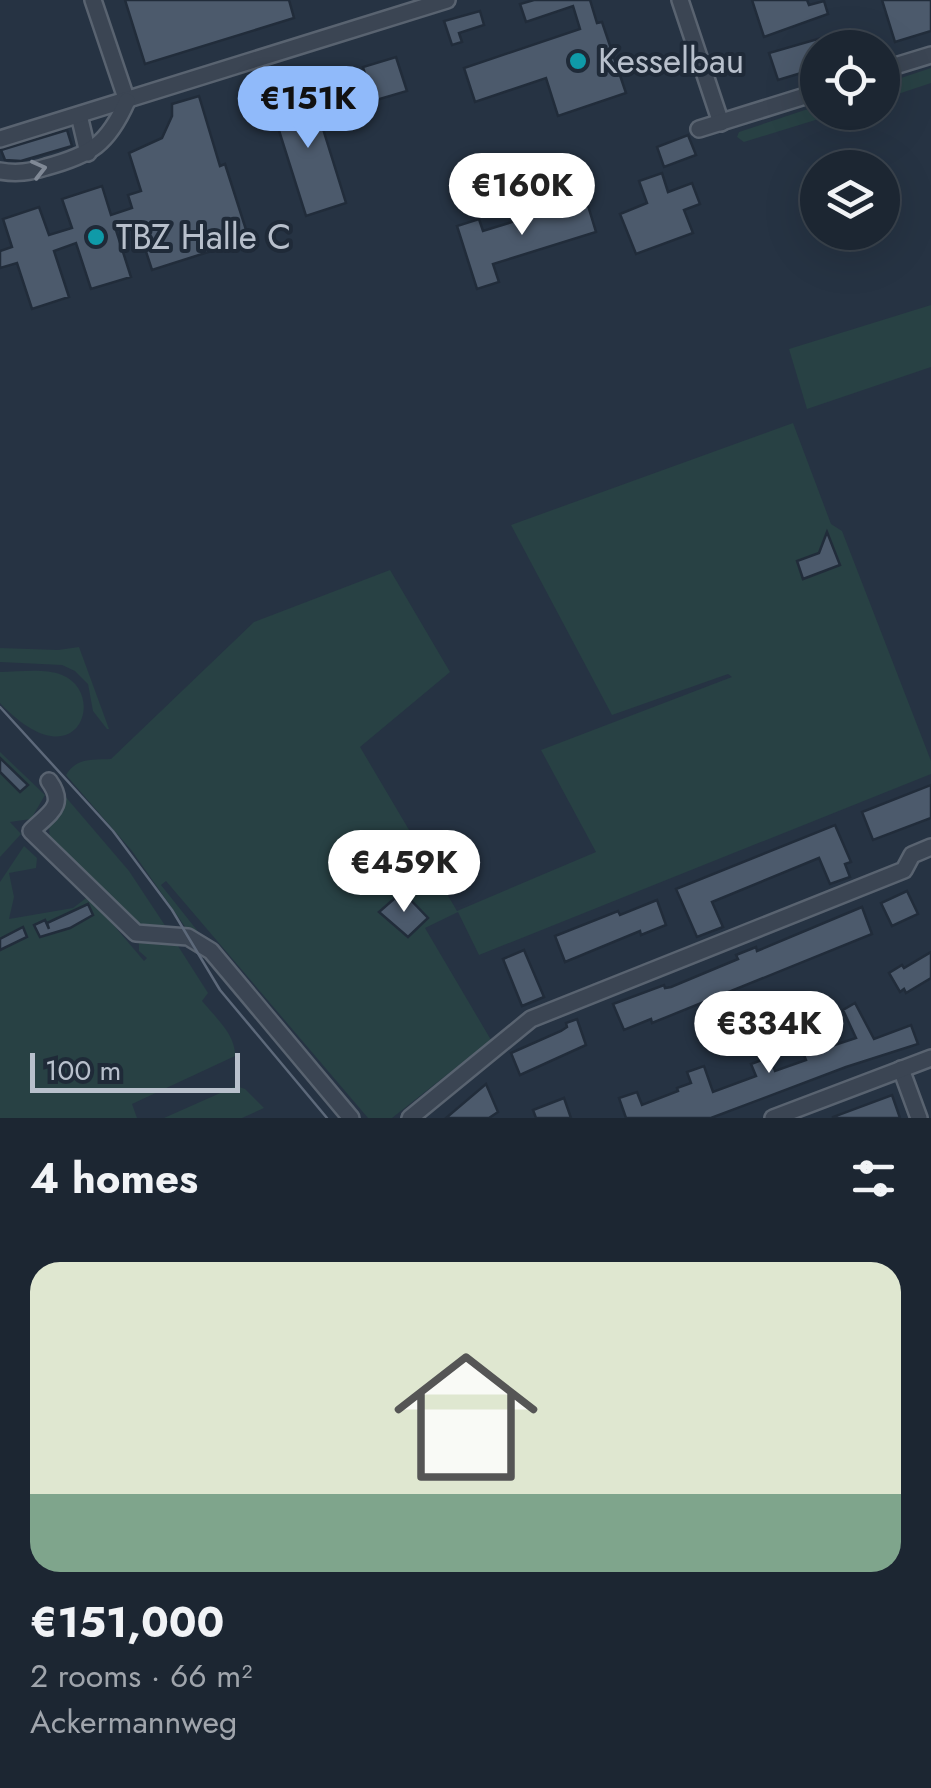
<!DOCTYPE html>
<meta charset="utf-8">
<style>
:root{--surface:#1c2632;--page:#29323e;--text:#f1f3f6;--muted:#a0a5ac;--line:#3a434d;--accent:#90bafa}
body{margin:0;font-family:Jost,sans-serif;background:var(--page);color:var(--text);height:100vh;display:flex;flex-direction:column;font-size:38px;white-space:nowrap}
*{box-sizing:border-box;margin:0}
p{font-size:32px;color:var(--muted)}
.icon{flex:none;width:55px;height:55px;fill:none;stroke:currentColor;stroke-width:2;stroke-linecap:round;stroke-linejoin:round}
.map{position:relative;height:1118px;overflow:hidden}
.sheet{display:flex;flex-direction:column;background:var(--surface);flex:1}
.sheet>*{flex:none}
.tools{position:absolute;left:800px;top:30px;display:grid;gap:20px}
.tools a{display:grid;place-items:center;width:100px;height:100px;border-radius:50%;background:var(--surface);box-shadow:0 10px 40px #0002,0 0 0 2px var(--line);font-size:50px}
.scale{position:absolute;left:30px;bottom:25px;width:210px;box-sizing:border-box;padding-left:10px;border:5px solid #b8c0cc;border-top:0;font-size:28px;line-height:35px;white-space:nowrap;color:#b8c0cc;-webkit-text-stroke:8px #1f2a38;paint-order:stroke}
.price{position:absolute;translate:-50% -85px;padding:0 22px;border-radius:35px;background:#fff;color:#222;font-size:32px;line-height:65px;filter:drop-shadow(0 2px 5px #0008)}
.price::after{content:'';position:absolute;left:50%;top:60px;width:30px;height:22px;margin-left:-15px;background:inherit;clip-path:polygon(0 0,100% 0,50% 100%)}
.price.on{background:var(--accent);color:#111}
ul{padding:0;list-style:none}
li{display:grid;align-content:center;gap:20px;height:530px;padding:0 30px}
li span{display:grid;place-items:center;height:310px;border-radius:30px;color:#555}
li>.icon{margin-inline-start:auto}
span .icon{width:180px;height:180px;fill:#fffc;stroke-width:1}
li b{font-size:42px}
h2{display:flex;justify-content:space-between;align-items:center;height:120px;padding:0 30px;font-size:42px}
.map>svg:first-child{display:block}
.green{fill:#284144}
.building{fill:#4c5a6c;stroke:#212c3a;stroke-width:2.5}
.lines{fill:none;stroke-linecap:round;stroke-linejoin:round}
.minor-casing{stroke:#596370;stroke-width:20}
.minor{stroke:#3b4553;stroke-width:15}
.tram{stroke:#5d697a;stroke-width:2.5}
.oneway{stroke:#808996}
.culture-dot{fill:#0f9aa8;stroke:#1f2a38;stroke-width:4}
.labels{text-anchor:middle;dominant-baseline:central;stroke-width:8;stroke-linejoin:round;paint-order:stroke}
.poi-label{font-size:35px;fill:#b8c0cc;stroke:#1f2a38;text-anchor:start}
</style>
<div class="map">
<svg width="931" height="1118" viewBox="0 0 931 1118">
<rect width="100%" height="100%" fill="#263343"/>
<g class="green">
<path d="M931 68V83L883 99V84Z"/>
<path d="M817 106 818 112 838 113 744 142 737 137 739 132Z"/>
<path d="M931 305V367L807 409 789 349Z"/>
<path d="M793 423 831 524 842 531 931 761V774L479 955 458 912 425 928 491 1040 392 1118H368L166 881 161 885 200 934 188 931 132 851 66 775C77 757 92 760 111 759L254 622 390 570 450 672 360 747 457 911 596 852 541 750 732 677 728 674 612 715 511 525Z"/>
<path d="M79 647 109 729H107L93 711 88 684 75 671 62 665 0 662V648L58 650Z"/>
<path d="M0 672C19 672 44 668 62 675 108 693 78 785 0 703Z"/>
<path d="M0 752 45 795 31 819 10 822 21 834 0 857Z"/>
<path d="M64 795 129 871 168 930 140 927 50 842 49 826 66 804Z"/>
<path d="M24 846 37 858 36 868 9 873 14 897 9 919 73 908 89 896 144 961 147 958 139 951V943L178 946 208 993 202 1001C215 1017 236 1035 235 1056L132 1104 137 1118H0V882Z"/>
<path d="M236 1086 245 1089 264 1108 242 1118H164Z"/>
</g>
<g class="building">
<path d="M125 0H289L294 18 145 64Z"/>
<path d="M534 0H590L597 23 602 22 626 93 558 116 546 78 475 102 464 68 580 29 573 6 526 22 520 4Z"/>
<path d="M752 0H807L809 5 824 1 828 14 764 37Z"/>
<path d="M882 0H931V31L895 42Z"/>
<path d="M480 11 484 25 459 33 462 42 452 45 444 21Z"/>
<path d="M835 34 839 48H818V68L778 80 769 53Z"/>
<path d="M396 57 407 91 373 101 363 67Z"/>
<path d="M310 87 346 203 306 216 269 99Z"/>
<path d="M199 96 220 166 225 164 249 239 152 270 137 224 116 230 131 277 91 289 76 243 54 251 69 297 32 309 17 263 0 268V251L12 247 3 219 39 207 49 235 72 228 62 199 102 186 111 215 132 208 128 195 141 191 129 153 162 138 172 116V104Z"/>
<path d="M67 130 72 146 21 161 5 160 1 150Z"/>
<path d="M688 135 696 155 664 167 657 147Z"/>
<path d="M662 173 668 192 692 183 700 204 684 210 693 233 636 254 620 214 647 203 639 181Z"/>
<path d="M586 199 596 232 493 264 499 282 477 289 457 226 479 219 483 231Z"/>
<path d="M827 532 840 565 803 579 797 561 819 553Z"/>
<path d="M0 758 28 785 20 792 0 772Z"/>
<path d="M931 785V818L873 840 862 812Z"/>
<path d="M835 825 851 862 845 864 850 877 830 884 819 858 712 902 723 927 697 937 676 889Z"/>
<path d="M907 891 918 914 892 926 881 903Z"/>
<path d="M405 894 428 918 408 937 379 912 395 898 398 901Z"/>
<path d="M657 900 666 925 641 935 640 931 565 962 555 936 618 911 620 915Z"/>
<path d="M88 904 93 915 70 928 40 937 34 925 45 920 49 929 47 923Z"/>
<path d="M862 907 872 934 652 1023 651 1019 624 1030 613 1004 664 985 665 988 671 987 738 959 736 955 756 947 757 951Z"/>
<path d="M23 927 27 937 0 950V939Z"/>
<path d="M524 950 544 997 522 1006 503 959Z"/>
<path d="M931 952V978L906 993 904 989 900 992 889 973 902 965 904 968Z"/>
<path d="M855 1003 874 1039 911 1025 918 1044 846 1067 711 1118H626L619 1098 637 1092 642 1105 678 1091 677 1088 691 1083 687 1072 704 1066 713 1092 756 1076 751 1064 770 1057 775 1071 806 1060 804 1055 856 1038 843 1010Z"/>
<path d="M577 1019 586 1045 520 1075 511 1053 561 1031 567 1027 566 1023Z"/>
<path d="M486 1084 498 1112 489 1118H446Z"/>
<path d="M892 1095 900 1118H833V1117Z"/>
<path d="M564 1098 571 1118H536L533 1110Z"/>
</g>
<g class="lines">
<defs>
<g id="minor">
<path d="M93 0 127 101"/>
<path d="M680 0 721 123"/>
<path d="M882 70 931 55"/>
<path d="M79 115 88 153"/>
<path d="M699 129 818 92"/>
<path d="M0 139 447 0"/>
<path d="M0 171C17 174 30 172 46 167 91 155 108 144 127 101"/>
<path d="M49 781C67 806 49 813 31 831L136 933 188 937 211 951 351 1118"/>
<path d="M901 1069 919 1118"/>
<path d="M410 1118 531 1019 904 870 912 855 931 847"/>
<path d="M773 1118 931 1058"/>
</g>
</defs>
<use href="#minor" class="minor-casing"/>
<use href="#minor" class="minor"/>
<path class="tram" d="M0 707 113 831 172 910 220 990 327 1118"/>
</g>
<defs><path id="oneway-chevron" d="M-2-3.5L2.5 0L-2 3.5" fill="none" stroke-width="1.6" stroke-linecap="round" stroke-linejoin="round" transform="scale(2.5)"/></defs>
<use class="oneway" href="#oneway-chevron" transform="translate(39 169) rotate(-14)"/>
<g class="culture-dot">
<circle cx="578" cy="61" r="10"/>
<circle cx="96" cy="237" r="10"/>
</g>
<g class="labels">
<g class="poi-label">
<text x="598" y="61">Kesselbau</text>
<text x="116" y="237">TBZ Halle C</text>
</g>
</g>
</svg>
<div class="tools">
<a><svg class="icon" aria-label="locate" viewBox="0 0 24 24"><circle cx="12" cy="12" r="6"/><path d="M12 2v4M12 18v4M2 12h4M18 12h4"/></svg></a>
<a><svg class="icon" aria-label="layers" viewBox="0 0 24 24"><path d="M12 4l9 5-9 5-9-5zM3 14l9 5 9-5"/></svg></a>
</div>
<div class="scale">100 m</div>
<b class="price on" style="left:308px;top:151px">€151K</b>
<b class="price" style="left:522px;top:238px">€160K</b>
<b class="price" style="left:404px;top:915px">€459K</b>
<b class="price" style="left:769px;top:1076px">€334K</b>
</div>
<section class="sheet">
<h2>4 homes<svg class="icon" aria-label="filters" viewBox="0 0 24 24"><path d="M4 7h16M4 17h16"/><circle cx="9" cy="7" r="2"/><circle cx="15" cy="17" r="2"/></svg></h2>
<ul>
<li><span style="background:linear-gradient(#dfe7d0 75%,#7fa58c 0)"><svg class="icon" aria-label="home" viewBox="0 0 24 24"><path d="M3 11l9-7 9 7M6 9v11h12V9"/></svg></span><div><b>€151,000</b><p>2 rooms · 66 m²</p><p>Ackermannweg</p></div></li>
</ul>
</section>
